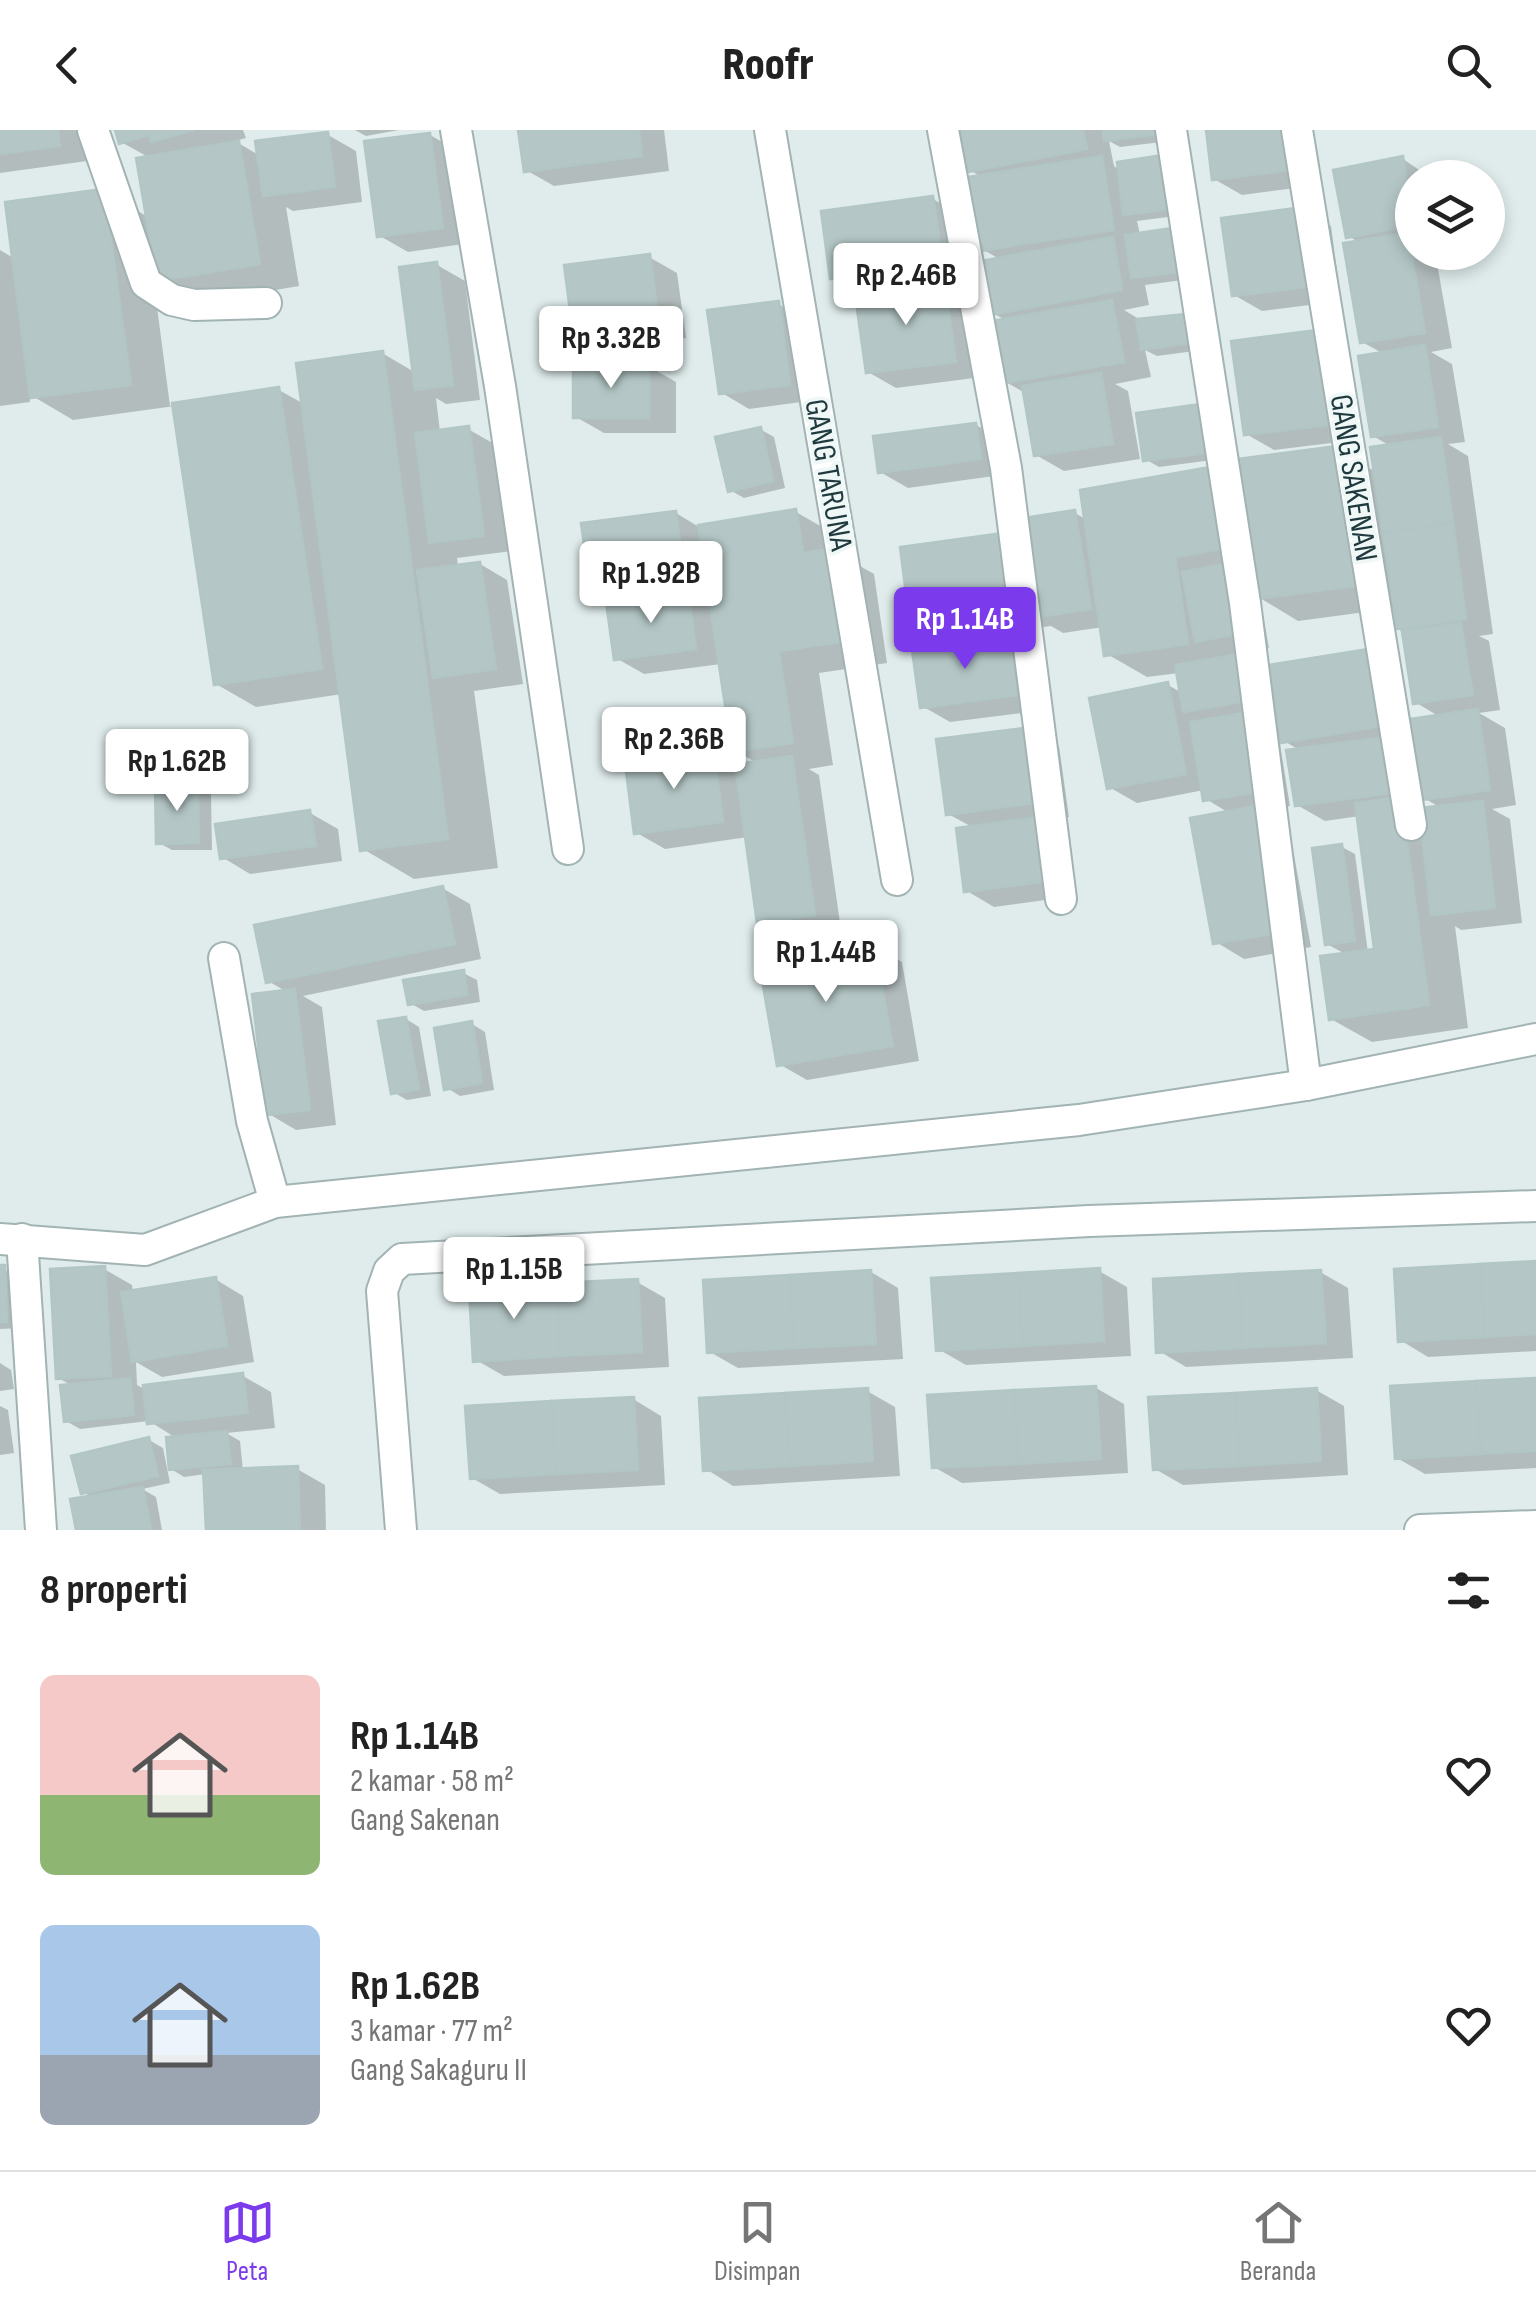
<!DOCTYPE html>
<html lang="id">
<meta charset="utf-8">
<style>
:root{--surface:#fff;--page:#f2f2f2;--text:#222;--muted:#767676;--line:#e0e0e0;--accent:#7c3aed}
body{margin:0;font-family:"Sofia Sans Condensed",sans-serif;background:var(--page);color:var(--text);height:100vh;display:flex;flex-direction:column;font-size:38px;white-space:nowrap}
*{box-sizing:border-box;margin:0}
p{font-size:32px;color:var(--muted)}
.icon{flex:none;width:55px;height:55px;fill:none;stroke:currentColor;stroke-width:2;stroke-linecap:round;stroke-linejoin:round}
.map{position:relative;height:1400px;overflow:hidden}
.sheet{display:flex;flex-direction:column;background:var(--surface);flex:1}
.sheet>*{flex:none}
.tools{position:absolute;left:1395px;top:30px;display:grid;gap:20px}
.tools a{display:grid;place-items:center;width:110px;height:110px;border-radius:50%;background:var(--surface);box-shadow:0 5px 15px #0003;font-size:50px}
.price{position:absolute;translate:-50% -85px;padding:0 22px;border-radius:10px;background:#fff;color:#222;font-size:32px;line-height:65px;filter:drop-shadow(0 2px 5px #0008)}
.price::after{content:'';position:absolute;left:50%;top:60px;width:30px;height:22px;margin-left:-15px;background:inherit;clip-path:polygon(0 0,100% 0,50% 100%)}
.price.selected{background:var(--accent);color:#fff}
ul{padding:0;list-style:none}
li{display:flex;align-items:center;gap:30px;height:250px;padding:0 40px}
li span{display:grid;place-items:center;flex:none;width:280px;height:200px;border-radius:15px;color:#555}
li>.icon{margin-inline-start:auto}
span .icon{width:120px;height:120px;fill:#fffc;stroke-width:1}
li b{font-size:42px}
h2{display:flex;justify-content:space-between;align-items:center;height:120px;padding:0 40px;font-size:42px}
header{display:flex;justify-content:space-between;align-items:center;height:130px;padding:0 40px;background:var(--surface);font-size:45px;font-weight:800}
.dock{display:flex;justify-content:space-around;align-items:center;height:140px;border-top:2px solid var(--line);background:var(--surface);font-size:28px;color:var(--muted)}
.dock a{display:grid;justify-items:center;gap:5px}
.dock .selected{color:var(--accent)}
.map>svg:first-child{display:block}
.shadow{fill:#0003;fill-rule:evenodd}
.building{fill:#b4c7c6;stroke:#b1c6c5;stroke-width:2.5}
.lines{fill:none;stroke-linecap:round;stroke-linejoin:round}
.minor-casing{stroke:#a2b3b4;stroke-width:34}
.minor{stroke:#fff;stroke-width:30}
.labels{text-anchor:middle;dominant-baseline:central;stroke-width:8;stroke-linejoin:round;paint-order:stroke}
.street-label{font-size:32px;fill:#1f3a3e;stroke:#f0f8f7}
</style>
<header><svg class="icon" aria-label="back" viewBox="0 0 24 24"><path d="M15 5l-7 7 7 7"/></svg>Roofr<svg class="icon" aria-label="search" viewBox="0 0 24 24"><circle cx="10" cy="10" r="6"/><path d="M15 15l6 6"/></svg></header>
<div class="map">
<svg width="1536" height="1400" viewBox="0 0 1536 1400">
<rect width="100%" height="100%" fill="#dfeceb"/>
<g class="shadow">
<path d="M0 0H83L87 31 0 43Z"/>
<path d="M118 0H243L246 8 235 11 260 26 328 5 356 21 362 72 293 81 286 77 299 156 199 173 159 150 153 116H149L170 276 279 260 304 274 382 223 416 243 437 135 465 151 480 270 446 274 436 268 440 302 468 299 496 315 511 421 457 428 458 437 480 434 507 450 523 554 474 561 498 738 414 749 363 719 342 564 256 577 216 554 175 276 73 290 29 264 30 272 0 276V120L15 129 104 61 148 87 150 28 121 12Z"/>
<path d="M355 0H399L366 6Z"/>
<path d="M521 0H664L669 41 554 56 526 40Z"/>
<path d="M963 0H1169L1170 11 1120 17 1109 11 1114 36 1183 85 1137 91 1140 105 1198 148 1145 155 1149 175 1124 180 1139 189 1185 186 1202 220 1157 226 1145 220 1151 247 1115 254 1128 261 1140 329 1064 341 1036 325 1025 263 1006 252 1007 191 993 183 1001 130 982 119V47L971 41Z"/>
<path d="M1208 0 1319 55 1242 65 1214 49Z"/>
<path d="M430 5 458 21 470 113 408 122 380 106Z"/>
<path d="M1403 29 1431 48H1412V122H1435L1452 218 1431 222 1452 234 1465 312 1448 314 1468 326 1493 504 1479 506 1489 511 1500 580 1479 583 1505 598 1516 675 1492 679 1510 689 1522 793 1461 800 1455 796 1468 898 1372 912 1331 889 1347 825 1327 814 1342 717 1355 724 1368 823 1377 821 1360 686 1325 691 1297 675 1301 621 1279 608 1290 676 1265 680 1288 693 1311 817 1244 829 1216 812 1229 683 1206 669 1204 660 1137 673 1109 657 1168 555 1182 563 1179 543 1147 547 1107 524 1103 497 1063 503 1051 496 941 510 913 494 1010 405 1075 383 1087 390 1337 319 1376 342 1392 317 1373 306 1384 224 1362 212 1359 113 1349 106ZM1260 468 1298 491 1396 478 1415 572 1440 587 1411 591 1402 537 1375 520 1282 603 1244 581 1252 535 1235 525 1269 518ZM1416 610 1424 668 1441 678 1420 680 1393 614Z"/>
<path d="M933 69 961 85 970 149 940 153 973 172 982 247 896 258 868 242 865 167 832 148Z"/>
<path d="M1303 80 1331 96 1341 171 1262 181 1234 165Z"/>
<path d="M649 127 677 143 686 208 603 219 576 202Z"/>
<path d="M778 174 806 190 816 270 749 279 722 263Z"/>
<path d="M1345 219 1356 310 1274 320 1246 304Z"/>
<path d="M648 236 676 252V303H604L576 287Z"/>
<path d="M1139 285 1220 329 1159 337 1145 329Z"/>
<path d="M976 295 1004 311 1008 344 908 358 880 342Z"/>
<path d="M760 299 774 307 785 358 744 368 730 360Z"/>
<path d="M796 382 836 405 839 424 874 444 887 533 819 543 833 635 809 639 819 645 841 800 788 808 760 791 748 707 665 719 637 703 713 624 735 636 757 633 734 620 721 534 644 544 616 528 621 472 592 456 676 383 699 397ZM710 461 713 478 688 464Z"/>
<path d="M1010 510 1038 526 1045 580 950 592 922 576Z"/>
<path d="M1032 600 1059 616 1069 687 1042 691 1075 766 994 777 967 761 974 698 948 684Z"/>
<path d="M198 656 211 664 212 720H172L159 713Z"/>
<path d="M310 683 338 699 342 731 250 744 222 727Z"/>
<path d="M442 758 470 774 481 829 303 866 322 877 336 995 296 1000 269 984 287 862 268 851Z"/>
<path d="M874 816 902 832 919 931 807 950 779 934Z"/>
<path d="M463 843 477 850 480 872 424 881 410 873Z"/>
<path d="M406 889 419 897 431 966 407 970 393 962Z"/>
<path d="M472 894 485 902 494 960 460 966 447 958Z"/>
<path d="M1536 1133V1221L1428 1227 1400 1210Z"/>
<path d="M0 1138 18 1146 20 1198 0 1199Z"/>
<path d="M104 1139 132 1155 133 1163 215 1149 243 1166 254 1232 162 1247 136 1232 137 1255 146 1260 243 1246 271 1262 275 1298 226 1303 240 1311 243 1341 297 1339 325 1355 326 1400H208L206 1344 184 1347 171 1339 176 1308 149 1291 80 1299 66 1291 73 1256 58 1248Z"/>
<path d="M1099 1141 1127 1157 1131 1226 966 1235 938 1219Z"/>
<path d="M871 1142 898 1158 903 1229 738 1238 710 1222Z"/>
<path d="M1320 1142 1348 1158 1353 1228 1186 1237 1159 1221Z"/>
<path d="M637 1152 665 1168 669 1237 504 1246 476 1230Z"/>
<path d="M0 1233 11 1240 14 1259 0 1261Z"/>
<path d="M1536 1251V1338L1425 1344 1397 1328Z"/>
<path d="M1096 1258 1124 1274 1128 1343 962 1353 934 1337Z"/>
<path d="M1316 1260 1344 1276 1348 1345 1183 1355 1155 1339Z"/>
<path d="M867 1261 895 1277 900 1346 733 1356 706 1339Z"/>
<path d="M633 1269 661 1286 665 1355 500 1364 472 1348Z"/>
<path d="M0 1276 8 1280 14 1323 0 1325Z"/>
<path d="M149 1310 163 1318 170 1353 142 1359 156 1367 162 1400H79L73 1371 93 1368 83 1362Z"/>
</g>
<g class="building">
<path d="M0 0H58L60 16 0 24Z"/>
<path d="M115 0H194L151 12 149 5 119 14Z"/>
<path d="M518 0H639L642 26 524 42Z"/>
<path d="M960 0H1083L1087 19 968 42Z"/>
<path d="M1103 0H1157L1158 4 1104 11Z"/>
<path d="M1206 0H1287L1292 40 1212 50Z"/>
<path d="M328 2 335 57 263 66 255 11Z"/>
<path d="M430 3 443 98 377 107 364 11Z"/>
<path d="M239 11 260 134 157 151 136 28Z"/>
<path d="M1163 25 1170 79 1123 85 1117 32Z"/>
<path d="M1102 26 1114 100 980 121 968 47Z"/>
<path d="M1403 26 1412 95 1346 108 1333 40Z"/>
<path d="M104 59 131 255 30 268 5 72Z"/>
<path d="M933 66 943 134 830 149 821 81Z"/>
<path d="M1303 77 1314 156 1232 166 1221 88Z"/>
<path d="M1179 97 1186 141 1131 148 1125 105Z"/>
<path d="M1408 103 1425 203 1360 213 1343 113Z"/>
<path d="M1113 107 1122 160 991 185 981 131Z"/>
<path d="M650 124 659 193 573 204 564 135Z"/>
<path d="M437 132 453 255 415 260 399 137Z"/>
<path d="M945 154 956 232 866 243 855 165Z"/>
<path d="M1112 170 1124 232 1004 253 992 191Z"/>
<path d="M779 171 790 255 719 264 707 180Z"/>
<path d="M1185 184 1189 213 1141 220 1136 189Z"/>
<path d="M1318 200 1329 295 1244 305 1231 211Z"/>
<path d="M1425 215 1438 297 1371 307 1358 226Z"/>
<path d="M383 221 448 709 360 721 296 233Z"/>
<path d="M649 233V288H573V234Z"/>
<path d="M1101 243 1113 314 1034 326 1022 256Z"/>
<path d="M279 257 322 539 214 555 172 273Z"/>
<path d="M1201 274 1207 323 1143 331 1136 283Z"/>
<path d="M976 293 981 329 878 343 873 306Z"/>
<path d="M469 296 484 406 429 413 415 303Z"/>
<path d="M761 297 773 351 728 362 715 307Z"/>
<path d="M1441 307 1453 393 1383 403 1370 317Z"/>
<path d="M1338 316 1356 456 1256 469 1237 329Z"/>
<path d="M1210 337 1222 419 1175 427 1188 514 1104 526 1080 360Z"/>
<path d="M796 379 803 423 834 418 847 511 779 521 793 613 732 622 698 395Z"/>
<path d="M1075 380 1091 479 1033 488 1017 389Z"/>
<path d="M676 381 685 446 590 458 581 393Z"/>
<path d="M1453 393 1466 489 1397 499 1383 403Z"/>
<path d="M1011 402 1021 481 910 495 900 417Z"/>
<path d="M480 432 496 539 433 548 417 440Z"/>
<path d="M1229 433 1242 503 1195 512 1182 442Z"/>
<path d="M688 461 696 519 614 530 606 472Z"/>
<path d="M1461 493 1473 565 1413 574 1402 501Z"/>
<path d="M1011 507 1018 565 920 578 912 520Z"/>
<path d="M1375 518 1387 595 1281 613 1269 535Z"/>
<path d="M1239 524 1247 571 1183 582 1175 535Z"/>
<path d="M1168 552 1186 644 1107 659 1089 568Z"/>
<path d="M1478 579 1490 660 1422 670 1410 589Z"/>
<path d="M1250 582 1263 661 1203 671 1190 592Z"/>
<path d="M1032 597 1042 672 946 685 936 609Z"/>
<path d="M1385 607 1393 663 1295 676 1286 620Z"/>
<path d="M714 621 723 692 634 704 625 633Z"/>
<path d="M792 626 815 785 757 793 735 634Z"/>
<path d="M198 654 199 713 156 714 155 655Z"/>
<path d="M1401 667 1429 875 1329 890 1320 826 1374 819 1355 673Z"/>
<path d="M1483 671 1495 778 1431 785 1419 678Z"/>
<path d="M1261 675 1284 802 1213 814 1190 688Z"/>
<path d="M310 680 316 716 220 729 215 694Z"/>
<path d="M1040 687 1048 751 964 762 956 698Z"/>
<path d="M1342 714 1355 811 1325 815 1312 718Z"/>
<path d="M443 756 455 814 266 853 254 795Z"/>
<path d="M874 814 893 916 777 936 759 833Z"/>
<path d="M464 840 467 865 408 875 403 850Z"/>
<path d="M295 859 310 980 266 985 252 864Z"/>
<path d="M406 887 419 959 391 964 378 891Z"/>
<path d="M472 891 482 953 444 960 434 898Z"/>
<path d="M1536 1131V1204L1485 1207 1480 1134Z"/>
<path d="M1480 1134 1485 1207 1398 1212 1394 1139Z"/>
<path d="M0 1135H5L7 1192H0Z"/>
<path d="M105 1136 111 1246 56 1249 50 1139Z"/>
<path d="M1100 1138 1104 1211 1022 1216 1018 1143Z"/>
<path d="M871 1140 876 1214 793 1218 790 1145Z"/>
<path d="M1321 1140 1326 1213 1243 1218 1238 1144Z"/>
<path d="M1018 1143 1022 1216 936 1221 931 1148Z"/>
<path d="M1238 1144 1243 1218 1156 1223 1153 1149Z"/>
<path d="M790 1145 793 1218 707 1223 703 1150Z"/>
<path d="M216 1147 227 1216 132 1232 121 1162Z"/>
<path d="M638 1149 642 1222 560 1226 556 1153Z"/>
<path d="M556 1153 560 1226 473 1232 469 1159Z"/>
<path d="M243 1243 248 1283 147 1294 143 1255Z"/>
<path d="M130 1248 134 1285 64 1292 60 1255Z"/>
<path d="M1536 1248V1321L1481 1324 1476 1251Z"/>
<path d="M1476 1251 1481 1324 1395 1329 1390 1256Z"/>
<path d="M1096 1256 1101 1329 1019 1334 1014 1260Z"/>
<path d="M868 1258 873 1331 790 1336 785 1263Z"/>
<path d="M1317 1258 1321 1331 1239 1336 1235 1263Z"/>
<path d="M1014 1260 1019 1334 932 1338 927 1265Z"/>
<path d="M785 1263 790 1336 703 1341 699 1268Z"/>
<path d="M1235 1263 1239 1336 1153 1340 1148 1267Z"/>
<path d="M634 1267 638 1340 556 1344 551 1271Z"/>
<path d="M551 1271 556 1344 470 1349 465 1276Z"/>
<path d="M227 1301 231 1334 169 1340 166 1307Z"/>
<path d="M149 1307 158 1346 81 1364 71 1326Z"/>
<path d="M298 1336 300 1400H206L203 1340Z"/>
<path d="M143 1357 151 1399 76 1400 70 1369Z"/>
</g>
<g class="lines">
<defs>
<g id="minor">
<path d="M93 0 146 153 172 170 194 175 266 173"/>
<path d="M456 0 500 256 568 719"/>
<path d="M770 0 897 750"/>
<path d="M943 0 1006 338 1061 769"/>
<path d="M1171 0 1245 473 1306 955"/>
<path d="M1297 0 1411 695"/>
<path d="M224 828 252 991 275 1072"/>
<path d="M0 1109 145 1120 275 1072 1079 990 1306 955 1536 909"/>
<path d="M22 1109 41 1400"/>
<path d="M401 1400 382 1161 389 1141 402 1129 1089 1091 1536 1076"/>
<path d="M1420 1400 1536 1396"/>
</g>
</defs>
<use href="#minor" class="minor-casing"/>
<use href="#minor" class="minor"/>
</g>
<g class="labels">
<g class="street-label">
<text transform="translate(828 345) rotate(80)">GANG TARUNA</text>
<text transform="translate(1353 348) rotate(81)">GANG SAKENAN</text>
</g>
</g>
</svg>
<div class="tools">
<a><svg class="icon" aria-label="layers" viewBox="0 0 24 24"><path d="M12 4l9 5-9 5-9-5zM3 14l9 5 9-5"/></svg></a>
</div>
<b class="price" style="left:906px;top:198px">Rp 2.46B</b>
<b class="price" style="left:611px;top:261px">Rp 3.32B</b>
<b class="price" style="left:651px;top:496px">Rp 1.92B</b>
<b class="price selected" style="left:965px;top:542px">Rp 1.14B</b>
<b class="price" style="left:674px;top:662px">Rp 2.36B</b>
<b class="price" style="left:177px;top:684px">Rp 1.62B</b>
<b class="price" style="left:826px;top:875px">Rp 1.44B</b>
<b class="price" style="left:514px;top:1192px">Rp 1.15B</b>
</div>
<section class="sheet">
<h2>8 properti<svg class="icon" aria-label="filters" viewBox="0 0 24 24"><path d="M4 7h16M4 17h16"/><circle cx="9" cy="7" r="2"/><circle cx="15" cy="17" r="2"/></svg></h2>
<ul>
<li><span style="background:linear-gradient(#f6c9c9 60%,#8fb573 0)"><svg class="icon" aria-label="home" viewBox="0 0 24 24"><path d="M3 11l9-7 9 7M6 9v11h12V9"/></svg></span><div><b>Rp 1.14B</b><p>2 kamar · 58 m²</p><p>Gang Sakenan</p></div><svg class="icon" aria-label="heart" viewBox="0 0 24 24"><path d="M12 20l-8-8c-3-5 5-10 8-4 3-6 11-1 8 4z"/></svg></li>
<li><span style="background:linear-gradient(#a9c7e8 65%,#9aa5b1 0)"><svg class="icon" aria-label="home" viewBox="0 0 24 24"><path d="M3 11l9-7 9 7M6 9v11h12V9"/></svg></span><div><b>Rp 1.62B</b><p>3 kamar · 77 m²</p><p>Gang Sakaguru II</p></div><svg class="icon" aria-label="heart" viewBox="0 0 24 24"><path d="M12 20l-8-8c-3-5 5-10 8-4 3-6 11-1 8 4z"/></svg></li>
</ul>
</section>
<nav class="dock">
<a class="selected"><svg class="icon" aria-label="map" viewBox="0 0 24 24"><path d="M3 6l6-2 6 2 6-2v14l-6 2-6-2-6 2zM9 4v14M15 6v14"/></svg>Peta</a>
<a><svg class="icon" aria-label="saved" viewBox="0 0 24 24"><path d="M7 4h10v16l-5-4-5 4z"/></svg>Disimpan</a>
<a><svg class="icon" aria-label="home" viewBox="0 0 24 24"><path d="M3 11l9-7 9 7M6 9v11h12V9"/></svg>Beranda</a>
</nav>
